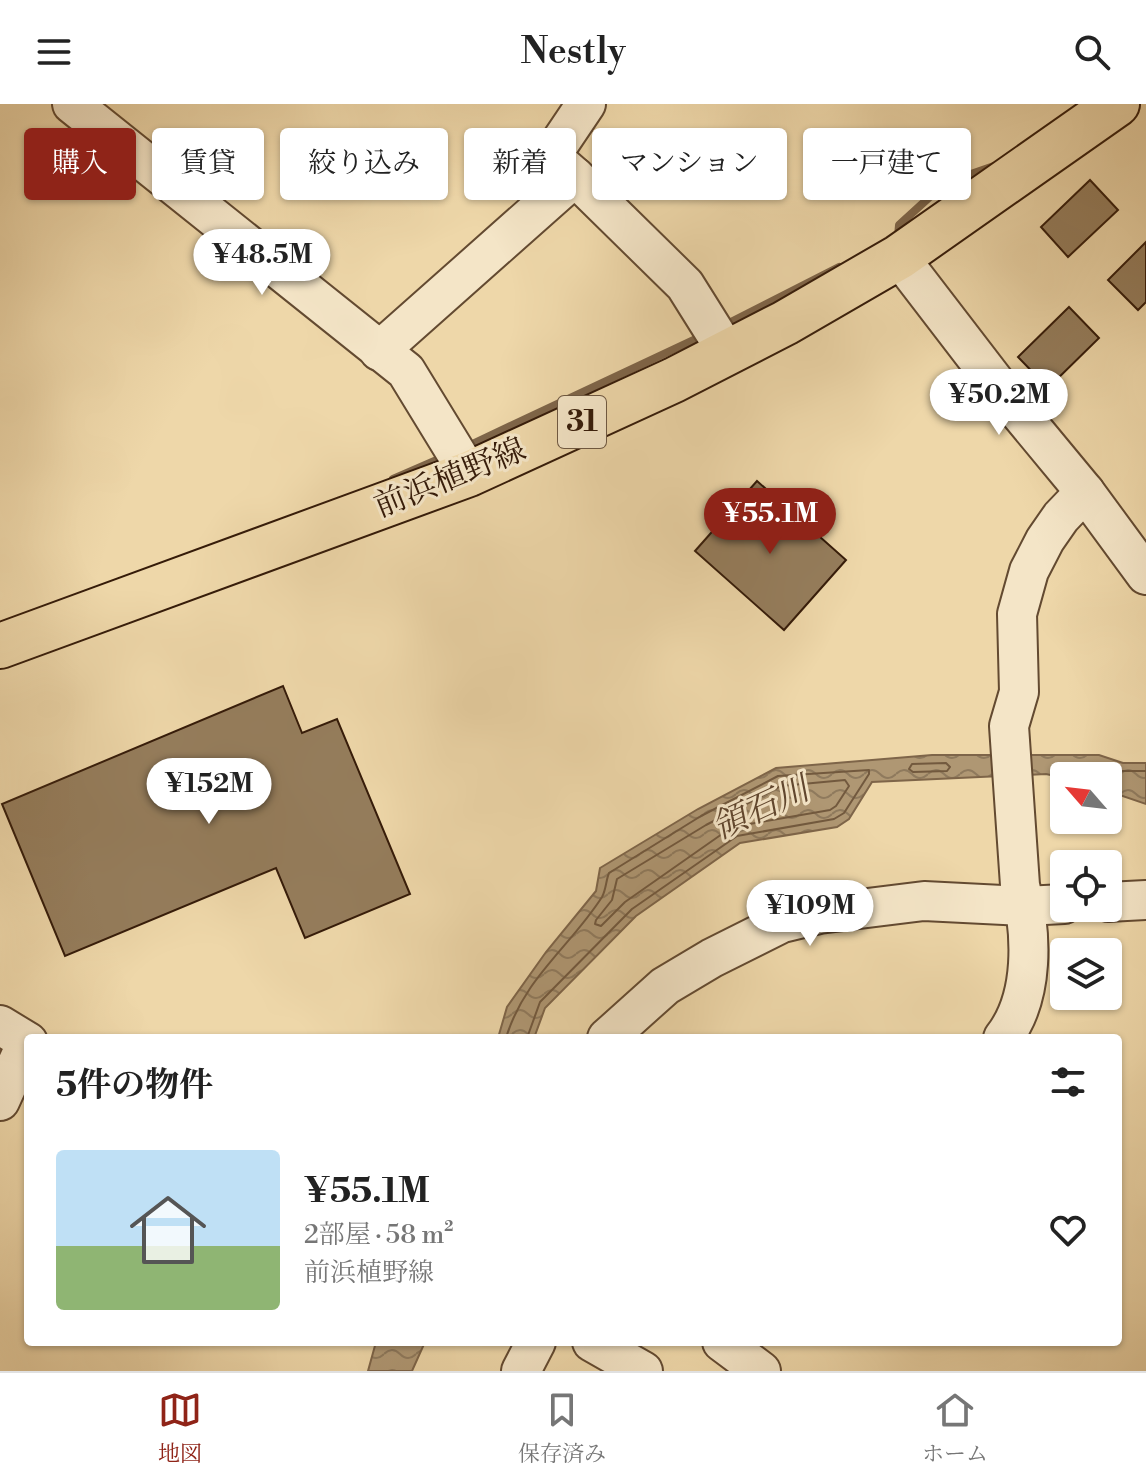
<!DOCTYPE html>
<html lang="ja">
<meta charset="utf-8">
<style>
:root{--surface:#fff;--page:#f2f2f2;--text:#222;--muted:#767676;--line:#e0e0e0;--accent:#8f2418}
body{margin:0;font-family:"Libre Bodoni","Noto Serif JP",serif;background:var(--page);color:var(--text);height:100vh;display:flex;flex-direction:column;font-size:30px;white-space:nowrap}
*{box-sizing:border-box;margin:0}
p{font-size:26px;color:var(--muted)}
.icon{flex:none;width:44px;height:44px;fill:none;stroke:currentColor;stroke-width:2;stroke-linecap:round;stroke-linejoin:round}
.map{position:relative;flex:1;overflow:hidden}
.details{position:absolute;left:24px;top:930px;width:1098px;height:312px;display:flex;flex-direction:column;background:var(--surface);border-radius:8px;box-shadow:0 2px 6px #0004}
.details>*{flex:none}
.guide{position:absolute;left:24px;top:24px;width:1098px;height:72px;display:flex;gap:16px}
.needle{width:52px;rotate:298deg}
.controls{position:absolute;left:1050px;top:658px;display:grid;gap:16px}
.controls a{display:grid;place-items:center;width:72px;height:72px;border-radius:8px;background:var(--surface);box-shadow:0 2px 6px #0004;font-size:40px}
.price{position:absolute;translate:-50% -68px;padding:0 18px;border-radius:28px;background:#fff;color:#222;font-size:26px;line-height:52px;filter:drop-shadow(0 2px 4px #0008)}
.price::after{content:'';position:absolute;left:50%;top:48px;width:24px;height:18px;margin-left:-12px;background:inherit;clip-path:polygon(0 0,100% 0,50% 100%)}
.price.current{background:var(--accent);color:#fff}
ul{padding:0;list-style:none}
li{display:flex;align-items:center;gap:24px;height:200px;padding:0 32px}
li span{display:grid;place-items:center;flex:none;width:224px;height:160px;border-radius:8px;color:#555}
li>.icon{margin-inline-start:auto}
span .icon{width:96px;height:96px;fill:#fffc;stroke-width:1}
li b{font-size:34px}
h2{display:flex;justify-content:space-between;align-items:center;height:96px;padding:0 32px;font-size:34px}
.tag{padding:0 28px;border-radius:8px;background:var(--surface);box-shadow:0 2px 6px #0004;font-size:28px;line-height:72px}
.tag.current{background:var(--accent);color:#fff}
header{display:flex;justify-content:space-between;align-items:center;height:104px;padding:0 32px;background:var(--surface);font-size:36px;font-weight:600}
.tabs{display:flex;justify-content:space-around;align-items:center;height:112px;border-top:2px solid var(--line);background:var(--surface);font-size:22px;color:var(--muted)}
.tabs a{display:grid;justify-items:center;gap:4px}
.tabs .current{color:var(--accent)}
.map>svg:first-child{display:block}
.water{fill:url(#water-waves);stroke:#7e6549;stroke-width:2}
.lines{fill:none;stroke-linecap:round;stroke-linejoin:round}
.shore{stroke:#72593e;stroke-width:2}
.stream{stroke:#7e6549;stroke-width:8}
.building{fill:#957d5c;stroke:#351b09;stroke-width:2}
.minor-casing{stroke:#634a31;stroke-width:42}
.major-casing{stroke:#351b09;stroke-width:48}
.minor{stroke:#f4e5c7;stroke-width:38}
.major{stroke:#eed7a9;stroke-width:44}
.labels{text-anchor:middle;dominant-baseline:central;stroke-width:6;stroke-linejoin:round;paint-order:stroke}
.shield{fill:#f4e5c7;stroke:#6e5842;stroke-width:2}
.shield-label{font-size:30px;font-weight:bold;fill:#351b09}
.street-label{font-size:32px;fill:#351b09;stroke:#f4e5c7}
.water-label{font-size:34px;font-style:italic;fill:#60462e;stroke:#f4e5c7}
</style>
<header><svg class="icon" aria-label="menu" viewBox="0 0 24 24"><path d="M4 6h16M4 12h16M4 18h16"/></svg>Nestly<svg class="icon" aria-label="search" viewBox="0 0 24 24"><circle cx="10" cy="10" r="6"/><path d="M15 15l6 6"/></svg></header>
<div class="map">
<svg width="1146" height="1267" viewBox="0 0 1146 1267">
<defs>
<pattern id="water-waves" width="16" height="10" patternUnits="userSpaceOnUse" patternTransform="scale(2)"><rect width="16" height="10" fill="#af9773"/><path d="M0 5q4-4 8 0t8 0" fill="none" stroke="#8f7a5d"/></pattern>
</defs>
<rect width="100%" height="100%" fill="#eed7a9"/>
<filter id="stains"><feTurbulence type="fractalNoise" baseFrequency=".0025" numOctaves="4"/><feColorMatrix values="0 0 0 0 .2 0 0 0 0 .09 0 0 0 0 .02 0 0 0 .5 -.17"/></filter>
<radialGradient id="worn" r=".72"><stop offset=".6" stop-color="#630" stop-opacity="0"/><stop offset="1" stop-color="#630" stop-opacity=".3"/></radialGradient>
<g class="water">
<path d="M932 651H1099L1123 659H1146V700L1108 687V672H1064V674L1046 670 872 678 849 715 837 723 740 739 636 812 545 904 534 934H498L507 903 546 848 596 787 600 764 698 705 776 664Z"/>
<path d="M376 1238H425L412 1267H368Z"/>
</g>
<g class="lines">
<g class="shore">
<path d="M946 659 950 663 947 667 913 668 909 665 912 660Z"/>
<path d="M1071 672 1064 665 1066 659H1097L1122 667H1146"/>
<path d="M845 676 849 682 836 702 830 706 732 723 625 798 601 822 595 820 596 816 612 796 617 775 706 721 781 682Z"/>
<path d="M506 934C524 874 570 843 602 793 606 786 606 776 609 769L701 712 778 672 869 666V670L844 709 834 715 737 732 632 805 540 898 527 934"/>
</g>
<g class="stream">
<path d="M894 135 898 133 899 121 945 79 994 62"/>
<path d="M723 222 839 163"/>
<path d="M466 343 704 231"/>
<path d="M393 375 446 352"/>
</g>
</g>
<g class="building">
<path d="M1090 76 1118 106 1068 153 1041 123Z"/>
<path d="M1146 138V198L1138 206 1108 176Z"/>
<path d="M1069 203 1099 234 1048 284 1018 253Z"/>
<path d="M757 377 846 456 784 526 695 447Z"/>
<path d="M283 582 302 629 337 615 410 790 305 834 276 764 65 852 2 700Z"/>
</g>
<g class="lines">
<defs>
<g id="minor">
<path d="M72 0 406 267 469 370"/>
<path d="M575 73 551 52 586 0"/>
<path d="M899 153 1008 295 1085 388 1146 471"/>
<path d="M379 247 575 73 685 181 727 248"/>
<path d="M1108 798 1146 796"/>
<path d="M0 921 28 938"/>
<path d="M607 934 665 882 712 854 782 819 819 810 924 797 1025 802 1064 800"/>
<path d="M1003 934C1035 893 1032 829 1020 781L1009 622 1019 588 1017 510 1029 467 1045 436 1061 413 1085 388"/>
<path d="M0 997 27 938"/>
<path d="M592 1238 643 1267"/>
<path d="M722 1238 761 1267"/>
<path d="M521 1267 536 1238"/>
</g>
<path id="major" d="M0 542 469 370 674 276 785 219 899 153 1117 0"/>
</defs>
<use href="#minor" class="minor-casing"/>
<use href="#major" class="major-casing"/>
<use href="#minor" class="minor"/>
<use href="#major" class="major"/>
</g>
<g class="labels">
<rect class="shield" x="558" y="292" width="48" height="52" rx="6"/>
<g class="shield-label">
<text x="582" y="318">31</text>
</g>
<g class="street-label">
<text transform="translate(450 374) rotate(-22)">前浜植野線</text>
</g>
<g class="water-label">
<text transform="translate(761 705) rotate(-25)">領石川</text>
</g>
</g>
<rect width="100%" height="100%" filter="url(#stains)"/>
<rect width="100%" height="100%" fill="url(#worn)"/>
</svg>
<div class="controls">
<a><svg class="needle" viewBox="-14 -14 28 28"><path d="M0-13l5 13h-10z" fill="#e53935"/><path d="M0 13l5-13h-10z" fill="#767676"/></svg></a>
<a><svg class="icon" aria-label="locate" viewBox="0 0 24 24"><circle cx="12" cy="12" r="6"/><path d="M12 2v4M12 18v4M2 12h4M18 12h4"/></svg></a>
<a><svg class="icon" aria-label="layers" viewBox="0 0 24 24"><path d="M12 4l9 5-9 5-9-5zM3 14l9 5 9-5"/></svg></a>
</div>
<b class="price" style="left:262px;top:193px">¥48.5M</b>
<b class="price" style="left:999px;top:333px">¥50.2M</b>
<b class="price current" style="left:770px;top:452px">¥55.1M</b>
<b class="price" style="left:209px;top:722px">¥152M</b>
<b class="price" style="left:810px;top:844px">¥109M</b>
<div class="guide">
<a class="tag current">購入</a>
<a class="tag">賃貸</a>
<a class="tag">絞り込み</a>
<a class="tag">新着</a>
<a class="tag">マンション</a>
<a class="tag">一戸建て</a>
</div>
<section class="details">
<h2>5件の物件<svg class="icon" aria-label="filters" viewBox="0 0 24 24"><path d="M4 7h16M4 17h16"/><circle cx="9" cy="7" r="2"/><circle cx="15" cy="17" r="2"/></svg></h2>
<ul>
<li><span style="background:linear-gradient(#bfe0f5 60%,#8fb573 0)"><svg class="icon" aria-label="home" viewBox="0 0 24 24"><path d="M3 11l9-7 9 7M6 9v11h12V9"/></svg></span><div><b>¥55.1M</b><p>2部屋 · 58 m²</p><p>前浜植野線</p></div><svg class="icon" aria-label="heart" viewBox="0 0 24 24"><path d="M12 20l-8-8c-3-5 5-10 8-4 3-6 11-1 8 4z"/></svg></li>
</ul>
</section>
</div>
<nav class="tabs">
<a class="current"><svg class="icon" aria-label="map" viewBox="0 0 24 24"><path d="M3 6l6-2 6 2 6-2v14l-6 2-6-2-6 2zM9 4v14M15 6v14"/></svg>地図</a>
<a><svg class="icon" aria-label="saved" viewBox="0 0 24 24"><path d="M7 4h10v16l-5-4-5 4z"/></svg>保存済み</a>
<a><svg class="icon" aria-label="home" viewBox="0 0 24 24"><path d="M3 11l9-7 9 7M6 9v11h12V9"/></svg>ホーム</a>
</nav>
